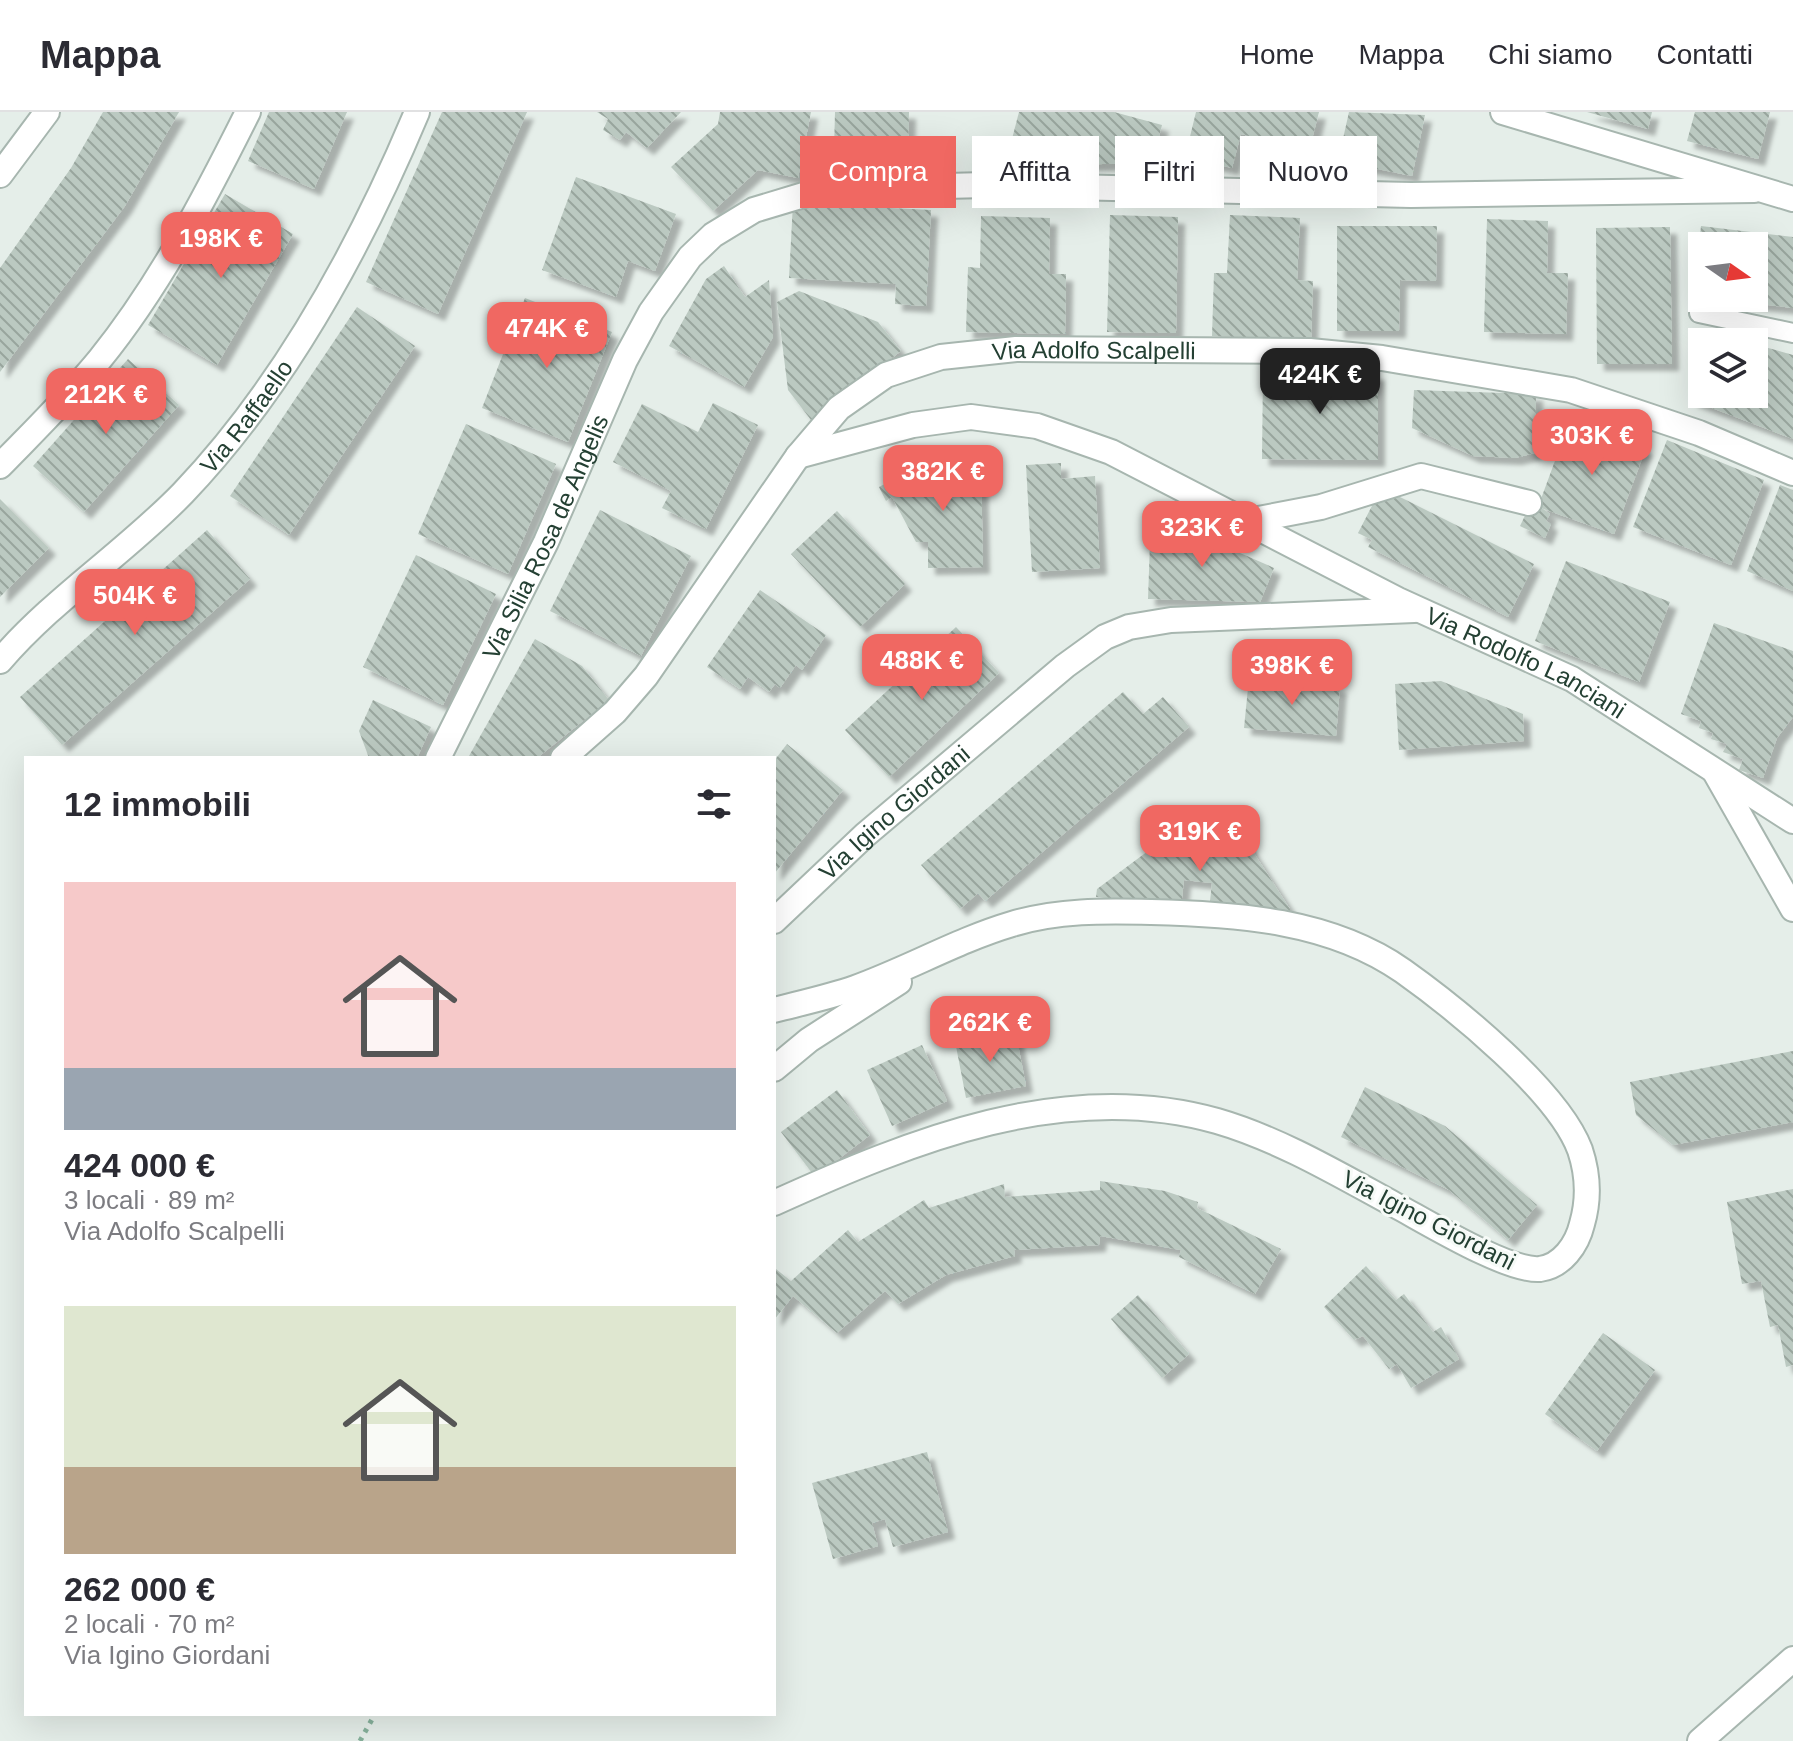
<!DOCTYPE html>
<html lang="it">
<meta charset="utf-8">
<style>
:root{--surface:#fff;--page:#f7f7f7;--text:#2b2b33;--muted:#7c7c81;--line:#e1e1e2;--accent:#f06862}
body{margin:0;font-family:Helvetica,sans-serif;background:var(--page);color:var(--text);height:100vh;display:flex;flex-direction:column;font-size:30px;white-space:nowrap}
*{box-sizing:border-box;margin:0}
p{font-size:26px;color:var(--muted)}
.icon{flex:none;width:44px;height:44px;fill:none;stroke:currentColor;stroke-width:2;stroke-linecap:round;stroke-linejoin:round}
.map{position:relative;flex:1;overflow:hidden}
.panel{position:absolute;left:24px;top:644px;width:752px;height:960px;display:flex;flex-direction:column;background:var(--surface);border-radius:0px;box-shadow:0 8px 32px #0002}
.panel>*{flex:none}
.banner{position:absolute;left:800px;top:24px;width:760px;height:72px;display:flex;gap:16px}
.needle{width:52px;rotate:104deg}
.tools{position:absolute;left:1688px;top:120px;display:grid;gap:16px}
.tools a{display:grid;place-items:center;width:80px;height:80px;border-radius:0px;background:var(--surface);box-shadow:0 8px 32px #0002;font-size:40px}
.price{position:absolute;translate:-50% -68px;padding:0 18px;border-radius:16px;background:var(--accent);color:#fff;font-size:26px;line-height:52px;filter:drop-shadow(0 2px 4px #0008)}
.price::after{content:'';position:absolute;left:50%;top:48px;width:24px;height:18px;margin-left:-12px;background:inherit;clip-path:polygon(0 0,100% 0,50% 100%)}
.price.on{background:#222;color:#fff}
ul{padding:0;list-style:none}
li{display:grid;align-content:center;gap:16px;height:424px;padding:0 40px}
li span{display:grid;place-items:center;height:248px;border-radius:0px;color:#555}
li>.icon{margin-inline-start:auto}
span .icon{width:144px;height:144px;fill:#fffc;stroke-width:1}
li b{font-size:34px}
h2{display:flex;justify-content:space-between;align-items:center;height:96px;padding:0 40px;font-size:34px}
.tag{padding:0 28px;border-radius:0px;background:var(--surface);box-shadow:0 8px 32px #0002;font-size:28px;line-height:72px}
.tag.on{background:var(--accent);color:#fff}
header{display:flex;align-items:center;gap:48px;box-sizing:border-box;height:112px;padding:0 40px;background:var(--surface);border-bottom:2px solid var(--line)}
header strong{font-size:38px}
nav{display:flex;gap:44px;margin-inline-start:auto;font-size:28px}
.map>svg:first-child{display:block}
.building{fill:url(#building-back-hatch);filter:url(#shadow)}
.lines{fill:none;stroke-linecap:round;stroke-linejoin:round}
.service-casing{stroke:#a7b6af;stroke-width:22}
.minor-casing{stroke:#a7b6af;stroke-width:28}
.path{stroke:#86b19b;stroke-width:5;stroke-dasharray:4 6;stroke-linecap:butt}
.service{stroke:#fff;stroke-width:18}
.minor{stroke:#fff;stroke-width:24}
.labels{text-anchor:middle;dominant-baseline:central;stroke-width:6;stroke-linejoin:round;paint-order:stroke}
.street-label{font-size:24px;fill:#244033;stroke:#f6faf7}
</style>
<header>
<strong>Mappa</strong>
<nav><a>Home</a><a>Mappa</a><a>Chi siamo</a><a>Contatti</a></nav>
</header>
<div class="map">
<svg width="1793" height="1629" viewBox="0 0 1793 1629">
<defs>
<pattern id="building-back-hatch" width="6" height="6" patternUnits="userSpaceOnUse" patternTransform="scale(2)"><rect width="6" height="6" fill="#bbc9c1"/><path d="M-1 5l2 2M0 0l6 6M5-1l2 2" fill="none" stroke="#98a59d"/></pattern>
<filter id="shadow"><feDropShadow dx="7" dy="7" stdDeviation="2" flood-color="#0004"/></filter>
</defs>
<rect width="100%" height="100%" fill="#e5eee9"/>
<g class="building">
<path d="M103 0H179L125 94 0 260V156L71 56Z"/>
<path d="M269 0H347L314 77 248 49Z"/>
<path d="M442 0H527L438 202 366 170Z"/>
<path d="M597 0H681L647 36 626 20 620 28 603 18 608 7Z"/>
<path d="M720 0H811L798 66 758 58 713 99 671 55 718 12Z"/>
<path d="M835 0H909L908 39 834 38Z"/>
<path d="M1019 0H1114L1162 13 1152 51 1005 54Z"/>
<path d="M1196 0H1319L1309 39 1241 22 1232 56 1185 45Z"/>
<path d="M1349 0 1425 3 1412 64 1338 49Z"/>
<path d="M1587 0H1652L1648 17Z"/>
<path d="M1695 0H1770L1758 47 1687 29Z"/>
<path d="M576 65 676 102 655 159 628 149 616 185 542 158Z"/>
<path d="M225 82 293 122 217 253 148 213Z"/>
<path d="M793 91 931 98 926 194 895 192 896 172 789 166Z"/>
<path d="M1110 103 1178 105 1176 221 1107 220Z"/>
<path d="M1230 103 1300 106 1297 168 1313 169 1311 228 1212 224 1214 161H1227Z"/>
<path d="M981 104 1050 106 1049 162H1066L1065 222 966 220 968 155 980 156Z"/>
<path d="M1487 107 1548 109 1547 161H1568L1566 222 1484 220Z"/>
<path d="M1337 114H1437L1436 169 1400 168 1399 219H1337Z"/>
<path d="M1701 114 1793 125V196L1729 188 1754 186V134H1702V185L1693 184Z"/>
<path d="M1670 115 1672 252H1597L1596 116Z"/>
<path d="M724 154 745 185 769 168 773 225 744 275 669 234 706 167Z"/>
<path d="M799 179 878 210 901 239 811 308 788 278 777 190Z"/>
<path d="M525 186 612 220 568 330 482 296Z"/>
<path d="M357 195 415 234 289 423 230 384Z"/>
<path d="M1694 230H1702V282H1754V232L1793 243V327L1691 288Z"/>
<path d="M128 247 179 293 84 400 33 354Z"/>
<path d="M1263 260 1378 261V348L1262 347Z"/>
<path d="M1414 278 1536 282 1535 341 1515 346 1473 344 1412 316Z"/>
<path d="M713 291 758 313 706 417 662 396 671 379 613 350 642 292 698 320Z"/>
<path d="M1570 308 1646 336 1614 422 1538 395Z"/>
<path d="M466 312 556 352 508 462 418 422Z"/>
<path d="M1667 328 1764 368 1731 453 1633 415Z"/>
<path d="M1061 351V367L1095 364 1100 456 1032 460 1026 353Z"/>
<path d="M981 355 983 455 928 456V430H916L892 385 886 389 879 375 915 356Z"/>
<path d="M1780 373 1793 378V479L1747 459Z"/>
<path d="M1394 382 1534 452 1508 505 1368 435 1372 428 1358 421 1375 388Z"/>
<path d="M0 387 49 436 0 485Z"/>
<path d="M1532 389 1550 402 1546 409 1551 412 1545 426 1520 414Z"/>
<path d="M600 398 691 444 641 544 550 499Z"/>
<path d="M837 399 905 472 860 515 791 442Z"/>
<path d="M1160 406 1274 456 1260 490 1148 487 1150 430Z"/>
<path d="M207 418 250 467 62 633 20 585Z"/>
<path d="M416 443 496 482 443 593 363 555Z"/>
<path d="M1566 449 1670 490 1639 570 1535 529Z"/>
<path d="M760 478 826 523 802 558 796 553 780 576 775 572 769 580 748 565 740 577 707 555Z"/>
<path d="M1714 511 1793 539V605L1777 626 1763 666 1739 658 1743 647 1723 640 1727 632 1711 627 1713 621 1699 616 1701 609 1681 602Z"/>
<path d="M956 515 999 561 889 665 845 618Z"/>
<path d="M535 527 582 554 609 588 537 646 469 644Z"/>
<path d="M1249 566 1340 574 1336 624 1244 616Z"/>
<path d="M1441 569 1523 602 1524 629 1399 638 1395 572Z"/>
<path d="M1123 580 1143 602 1163 585 1189 615 985 789 978 781 960 797 921 753Z"/>
<path d="M373 588 431 615 417 646H369L359 619Z"/>
<path d="M787 632 843 678 774 762V649Z"/>
<path d="M1187 710 1239 718 1290 797 1289 807 1209 798 1212 771 1184 768 1181 795 1096 785 1097 777Z"/>
<path d="M1015 917 1026 974 966 986 955 929Z"/>
<path d="M922 933 947 989 892 1014 867 958Z"/>
<path d="M1793 939V1010L1673 1033 1636 1003 1630 970Z"/>
<path d="M1365 975 1445 1014 1537 1093 1508 1128 1449 1078 1341 1025Z"/>
<path d="M837 978 870 1023 815 1065 781 1020Z"/>
<path d="M1100 1069 1165 1079 1198 1090 1197 1096 1281 1137 1255 1182 1179 1145 1181 1138 1100 1124 1099 1133 1014 1138 1015 1144 946 1163 898 1192 885 1179 837 1221 793 1184 774 1208 776 1157 791 1169 848 1118 858 1130 924 1088 929 1096 1004 1072 1005 1085 1100 1078Z"/>
<path d="M1793 1077V1253L1786 1255 1778 1213 1770 1215 1761 1169 1742 1172 1727 1090Z"/>
<path d="M1366 1154 1396 1188 1404 1182 1433 1220 1441 1215 1459 1247 1411 1276 1397 1252 1389 1257 1363 1224 1354 1228 1324 1195Z"/>
<path d="M1138 1183 1189 1242 1162 1266 1111 1207Z"/>
<path d="M1603 1221 1655 1258 1597 1339 1545 1302Z"/>
<path d="M927 1340 948 1420 893 1435 885 1407 872 1411 878 1434 833 1447 812 1371Z"/>
</g>
<g class="lines">
<defs>
<path id="service" d="M1699 201 1793 221"/>
<g id="minor">
<path d="M1503 0 1793 87"/>
<path d="M0 63 47 0"/>
<path id="s1" d="M798 344 913 313 971 305 1037 314 1111 340 1398 488 1572 567 1793 709"/>
<path d="M0 354C34 319 69 285 100 247 160 173 206 84 248 0"/>
<path d="M1248 409 1321 395 1421 364 1529 391"/>
<path id="s2" d="M0 549C53 487 126 440 183 381 286 273 360 136 417 0"/>
<path id="s3" d="M438 646 546 430 625 248 651 200 690 145 713 123 754 98 807 82 863 76 986 73 1411 83 1754 78"/>
<path id="s4" d="M563 646 615 600 646 564 798 344 839 296 886 263 941 245 1016 237 1310 239 1382 246 1571 278 1699 321 1793 361"/>
<path d="M1715 660 1793 797"/>
<path id="s5" d="M774 809 865 723 1065 554 1105 525 1129 515 1171 508 1414 498"/>
<path d="M774 898C801 891 829 885 855 876 908 857 958 828 1012 812 1058 798 1104 799 1151 800 1237 802 1330 808 1403 859 1455 896 1558 979 1580 1038 1588 1062 1589 1088 1582 1112 1577 1133 1562 1154 1540 1157 1508 1160 1425 1109 1395 1093 1338 1062 1279 1027 1217 1009 1064 966 911 1029 774 1091"/>
<path d="M774 957 809 928 899 870"/>
<path d="M1700 1629 1793 1547"/>
</g>
</defs>
<use href="#service" class="service-casing"/>
<use href="#minor" class="minor-casing"/>
<path class="path" d="M360 1629 375 1602"/>
<use href="#service" class="service"/>
<use href="#minor" class="minor"/>
</g>
<g class="labels">
<g class="street-label">
<text stroke="none"><textPath href="#s4" startOffset="716">Via Adolfo Scalpelli</textPath></text>
<text stroke="none"><textPath href="#s2" startOffset="348">Via Raffaello</textPath></text>
<text stroke="none"><textPath href="#s3" startOffset="246">Via Silia Rosa de Angelis</textPath></text>
<text stroke="none"><textPath href="#s1" startOffset="788">Via Rodolfo Lanciani</textPath></text>
<text stroke="none"><textPath href="#s5" startOffset="162">Via Igino Giordani</textPath></text>
<text transform="translate(1429 1108) rotate(27)">Via Igino Giordani</text>
</g>
</g>
</svg>
<div class="tools">
<a><svg class="needle" viewBox="-14 -14 28 28"><path d="M0-13l5 13h-10z" fill="#e53935"/><path d="M0 13l5-13h-10z" fill="#7c7c81"/></svg></a>
<a><svg class="icon" aria-label="layers" viewBox="0 0 24 24"><path d="M12 4l9 5-9 5-9-5zM3 14l9 5 9-5"/></svg></a>
</div>
<b class="price" style="left:221px;top:168px">198K €</b>
<b class="price" style="left:547px;top:258px">474K €</b>
<b class="price on" style="left:1320px;top:304px">424K €</b>
<b class="price" style="left:106px;top:324px">212K €</b>
<b class="price" style="left:1592px;top:365px">303K €</b>
<b class="price" style="left:943px;top:401px">382K €</b>
<b class="price" style="left:1202px;top:457px">323K €</b>
<b class="price" style="left:135px;top:525px">504K €</b>
<b class="price" style="left:922px;top:590px">488K €</b>
<b class="price" style="left:1292px;top:595px">398K €</b>
<b class="price" style="left:1200px;top:761px">319K €</b>
<b class="price" style="left:990px;top:952px">262K €</b>
<div class="banner">
<a class="tag on">Compra</a>
<a class="tag">Affitta</a>
<a class="tag">Filtri</a>
<a class="tag">Nuovo</a>
</div>
<section class="panel">
<h2>12 immobili<svg class="icon" aria-label="filters" viewBox="0 0 24 24"><path d="M4 7h16M4 17h16"/><circle cx="9" cy="7" r="2"/><circle cx="15" cy="17" r="2"/></svg></h2>
<ul>
<li><span style="background:linear-gradient(#f6c9c9 75%,#9aa5b1 0)"><svg class="icon" aria-label="home" viewBox="0 0 24 24"><path d="M3 11l9-7 9 7M6 9v11h12V9"/></svg></span><div><b>424 000 €</b><p>3 locali · 89 m²</p><p>Via Adolfo Scalpelli</p></div></li>
<li><span style="background:linear-gradient(#dfe7d0 65%,#b9a48a 0)"><svg class="icon" aria-label="home" viewBox="0 0 24 24"><path d="M3 11l9-7 9 7M6 9v11h12V9"/></svg></span><div><b>262 000 €</b><p>2 locali · 70 m²</p><p>Via Igino Giordani</p></div></li>
</ul>
</section>
</div>
